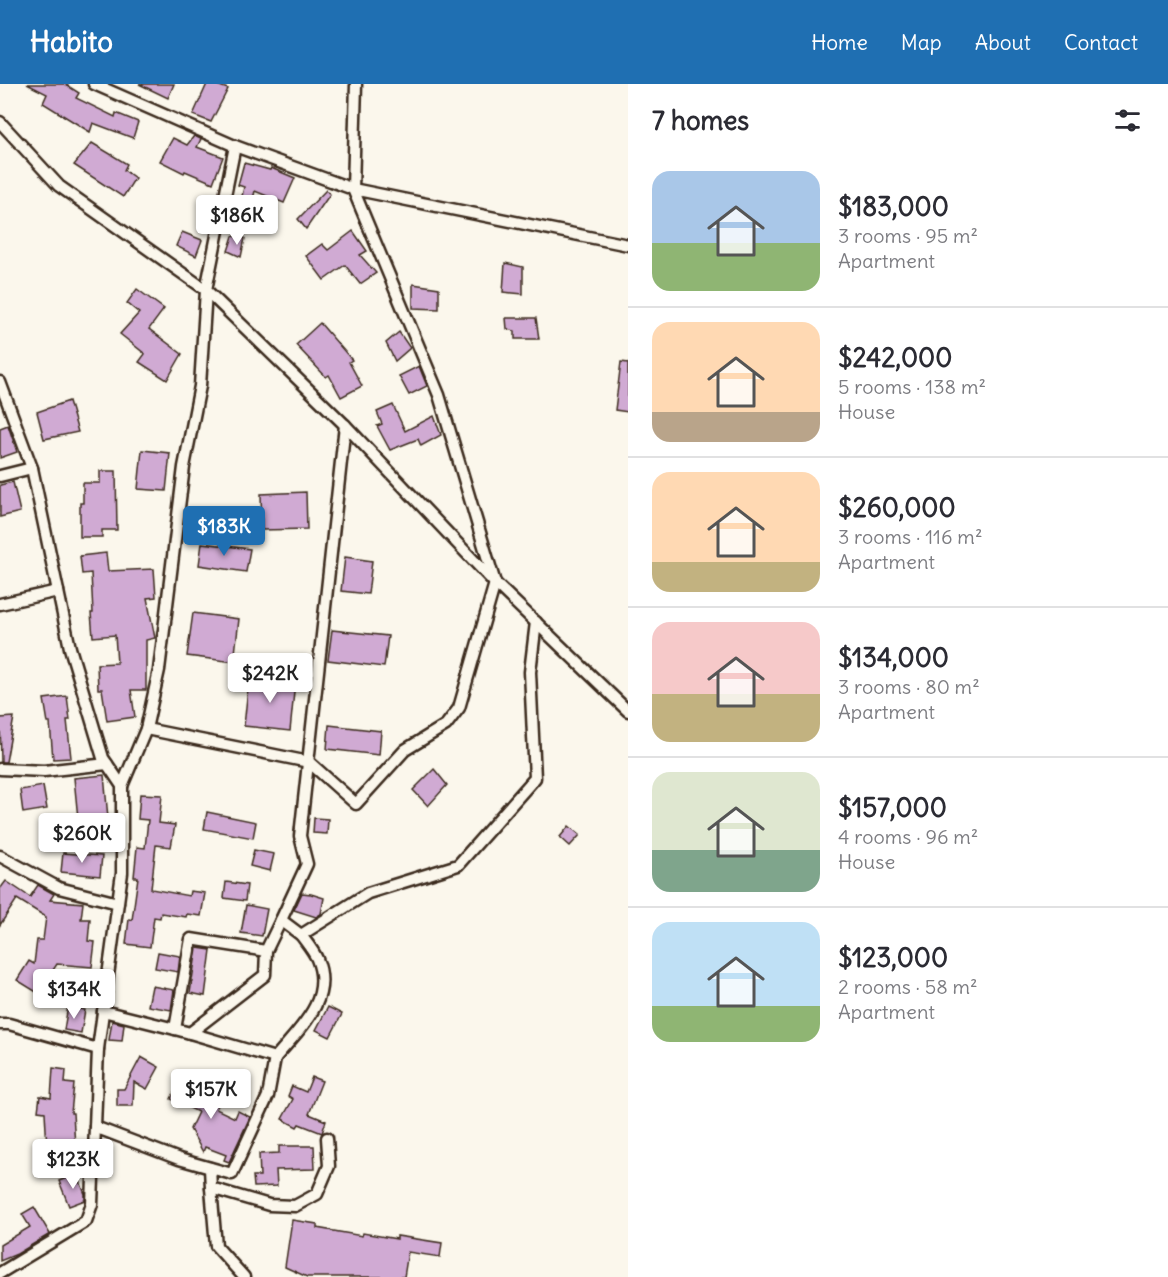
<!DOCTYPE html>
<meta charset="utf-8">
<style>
:root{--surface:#fff;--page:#f2f2f3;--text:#2b2b33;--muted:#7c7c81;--line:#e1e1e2;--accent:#1f6fb2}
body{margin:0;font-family:Delius,sans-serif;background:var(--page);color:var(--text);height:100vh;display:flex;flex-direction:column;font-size:22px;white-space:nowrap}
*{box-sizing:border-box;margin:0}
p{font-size:20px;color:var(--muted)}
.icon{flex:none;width:33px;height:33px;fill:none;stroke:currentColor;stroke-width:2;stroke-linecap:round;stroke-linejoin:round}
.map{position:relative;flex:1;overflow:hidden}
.side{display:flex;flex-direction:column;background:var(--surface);width:540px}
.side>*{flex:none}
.price{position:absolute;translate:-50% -51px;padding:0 14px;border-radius:6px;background:#fff;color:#222;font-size:20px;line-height:39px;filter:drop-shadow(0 2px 3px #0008)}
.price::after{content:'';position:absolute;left:50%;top:36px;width:18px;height:14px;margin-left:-9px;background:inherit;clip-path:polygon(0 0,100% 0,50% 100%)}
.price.current{background:var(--accent);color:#fff}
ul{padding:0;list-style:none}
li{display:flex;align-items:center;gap:18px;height:150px;padding:0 24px}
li+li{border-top:2px solid var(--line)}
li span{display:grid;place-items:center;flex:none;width:168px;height:120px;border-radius:18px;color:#555}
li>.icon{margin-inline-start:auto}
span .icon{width:72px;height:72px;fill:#fffc;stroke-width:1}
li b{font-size:26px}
h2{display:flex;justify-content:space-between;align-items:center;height:72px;padding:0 24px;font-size:26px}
header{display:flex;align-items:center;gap:36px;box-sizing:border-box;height:84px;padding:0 30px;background:var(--accent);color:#fff}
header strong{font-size:28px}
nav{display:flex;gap:33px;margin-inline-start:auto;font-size:21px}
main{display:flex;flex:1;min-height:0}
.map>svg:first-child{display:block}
.building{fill:#d0aad3;stroke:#3b2a1e;stroke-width:1.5}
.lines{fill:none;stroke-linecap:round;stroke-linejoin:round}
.minor-casing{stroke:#3b2a1e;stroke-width:15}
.minor{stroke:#fbf7ec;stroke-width:10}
</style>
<header>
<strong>Habito</strong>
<nav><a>Home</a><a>Map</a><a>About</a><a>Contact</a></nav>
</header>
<main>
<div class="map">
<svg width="628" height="1193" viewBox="0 0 628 1193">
<rect width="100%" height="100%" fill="#fbf7ec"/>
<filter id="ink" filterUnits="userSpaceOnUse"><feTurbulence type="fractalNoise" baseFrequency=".0167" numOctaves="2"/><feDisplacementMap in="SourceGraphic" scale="12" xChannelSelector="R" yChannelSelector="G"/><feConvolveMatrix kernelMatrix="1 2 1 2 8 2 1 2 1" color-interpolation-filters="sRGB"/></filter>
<g filter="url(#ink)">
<g class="building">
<path d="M27 0H65L79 9 76 14 115 33 116 29 138 38 133 54 93 39 90 48 43 19 47 10Z"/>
<path d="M139 0H174L168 14Z"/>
<path d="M207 0H214L228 5 211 38 193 31Z"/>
<path d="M194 52 201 55 197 63 223 73 213 99 185 87 184 89 160 77 173 54 187 61Z"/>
<path d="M92 59 127 80 124 86 135 94 123 113 74 81Z"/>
<path d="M244 79 270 86 271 84 295 94 284 119 255 107 247 138 237 135 244 103 238 101Z"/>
<path d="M326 106 330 110 306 145 298 135Z"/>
<path d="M353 147 367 167 360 171 376 189 360 200 345 181 324 196 306 172 322 160 328 166Z"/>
<path d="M182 148 202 156 196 172 176 162Z"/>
<path d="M233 152 245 154 241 173 228 167Z"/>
<path d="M505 179 523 183V210L503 208Z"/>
<path d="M413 200 439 204V225L413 224Z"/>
<path d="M137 205 164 225 149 245 182 270 167 296 139 278 145 270 120 250 139 229 127 219Z"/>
<path d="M506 234H536L539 255H515V247L507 245Z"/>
<path d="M320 239 352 276 349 278 362 302 341 313 329 291 326 293 296 261Z"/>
<path d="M399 248 410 264 395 277 386 259Z"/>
<path d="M621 278 628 279V328L615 326Z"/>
<path d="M419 282 427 302 409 311 399 292Z"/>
<path d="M69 317 78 348 44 355 37 328Z"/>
<path d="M393 321 405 347 434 332 441 351 421 362 418 355 390 366 377 342 382 340 377 328Z"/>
<path d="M8 341 17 368 0 374V344Z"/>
<path d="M142 366 170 369 166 407 138 405Z"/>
<path d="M100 387H116L117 446H102V453H80V419H83V399H100Z"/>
<path d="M13 398 20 428 0 433V401Z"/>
<path d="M306 408 307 445 262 446 261 410Z"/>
<path d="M202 459 250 465 246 488 199 481Z"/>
<path d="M106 469 108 487 154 485 156 513 147 514 155 554 146 556V606H131L135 633 107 637 102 605H98L97 580 117 579 115 551 93 553 91 529H93L91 489 82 490 80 472Z"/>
<path d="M345 473 372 477 368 510 341 507Z"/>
<path d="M193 529 239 535 234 578 187 572Z"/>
<path d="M332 546 388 552 384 583 328 576Z"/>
<path d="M249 594 295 598 290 647 244 642Z"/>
<path d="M67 612 70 636H67L71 674 53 675 50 639H48L44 615Z"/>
<path d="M14 633 6 678H1L0 634Z"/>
<path d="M329 641 381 647 379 671 327 665Z"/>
<path d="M434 685 447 701 428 722 413 706Z"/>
<path d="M104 691 108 734H113V754L80 755 74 694Z"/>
<path d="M43 702 47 725 23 729 20 706Z"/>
<path d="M140 710 162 711 159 739 175 741 171 763 156 761 151 805 189 812 190 807 205 809 201 832 187 830 186 833 161 829 160 834 154 833 150 863 126 860 129 835 132 836 138 793H134L137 763 145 764 148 736 138 735Z"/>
<path d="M207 728 256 738 253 754 204 745Z"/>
<path d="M314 734 328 735 327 750 313 749Z"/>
<path d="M569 742 580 751 570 762 560 753Z"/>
<path d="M254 766 274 770 270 787 250 782Z"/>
<path d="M63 769 102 772 100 792 61 788Z"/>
<path d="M6 797 30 813 38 801 54 810 50 816 83 819 81 835H90L88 857 95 858 92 883 57 880 38 909 17 896 29 877 34 880 37 856H43L46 833 17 815 0 841V805Z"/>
<path d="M226 798 247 801 245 817 224 814Z"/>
<path d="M302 809 311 810 324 814 321 830 316 833 294 826Z"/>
<path d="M246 821 267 825 262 852 241 849Z"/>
<path d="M197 864 211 866 205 912 190 909Z"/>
<path d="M158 868 180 872 178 888 155 884Z"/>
<path d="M152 902 174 906 171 926 148 922Z"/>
<path d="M68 922 85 926 81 949 64 946Z"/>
<path d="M328 923 342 930 330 953 316 946Z"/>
<path d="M112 937 124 940 122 957 109 956Z"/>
<path d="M141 973 159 983 147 1005 134 998 133 1022H117V1005H124Z"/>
<path d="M53 984 66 986 65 999 74 1000 71 1029H73L75 1063 47 1064 45 1028 38 1027 40 1012 51 1014Z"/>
<path d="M312 993 322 997 309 1030 326 1037 322 1049 299 1040 297 1043 282 1035 293 1015 288 1012 292 1002 306 1008Z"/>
<path d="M181 995 221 1015 216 1025 235 1034 238 1027 250 1033 229 1078 224 1076 226 1071 205 1063 203 1068 190 1045 198 1028 171 1015Z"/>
<path d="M279 1062H314L315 1085 276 1086 277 1102 254 1103 253 1092H260L259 1070 279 1069Z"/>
<path d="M77 1090 85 1110V1116L69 1122 59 1097Z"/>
<path d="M34 1123 50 1150 17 1170 0 1177V1161L30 1143 22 1130Z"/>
<path d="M292 1136 317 1140V1144L362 1152 363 1149 397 1155V1152L442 1159 440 1173 408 1168 404 1193H307L285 1183Z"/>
</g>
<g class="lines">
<defs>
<g id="minor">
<path d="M94 0 235 62 353 105 628 161"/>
<path d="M0 38 59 102 206 206 345 341 495 499 628 627"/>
<path d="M0 298 32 384 70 564 103 674 122 702V789L98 965 92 1120 86 1137 0 1189"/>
<path d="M345 341 300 752 307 780 281 836 301 851 368 809 458 781 535 694 530 588 536 538"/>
<path d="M0 392 32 384"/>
<path d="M0 520 58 507"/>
<path d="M146 645 309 678 356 720 405 666 446 641 459 624 495 499 439 311 353 105 356 0"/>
<path d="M0 685 44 687 107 680"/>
<path d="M122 702 146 645 159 586 184 383 200 302 206 206 235 62"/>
<path d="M0 772 59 804 118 819"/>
<path d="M266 867 265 891 190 949 175 945 191 855 266 867 281 836"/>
<path d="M103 927 175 945"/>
<path d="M0 940H9L98 965"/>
<path d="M190 949 275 974C299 945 334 916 317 875 313 866 306 858 301 851"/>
<path d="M95 1043 179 1075 232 1090 268 1012 275 974"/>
<path d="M210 1084 211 1104 269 1121 295 1122 317 1110 329 1082 327 1054"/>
<path d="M211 1104 216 1162 244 1193"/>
</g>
</defs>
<use href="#minor" class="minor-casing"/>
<use href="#minor" class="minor"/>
</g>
</g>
</svg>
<b class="price" style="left:237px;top:162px">$186K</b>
<b class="price current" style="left:224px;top:473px">$183K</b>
<b class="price" style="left:270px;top:620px">$242K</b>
<b class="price" style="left:82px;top:780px">$260K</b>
<b class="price" style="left:74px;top:936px">$134K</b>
<b class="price" style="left:211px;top:1036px">$157K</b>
<b class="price" style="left:73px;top:1106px">$123K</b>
</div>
<section class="side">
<h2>7 homes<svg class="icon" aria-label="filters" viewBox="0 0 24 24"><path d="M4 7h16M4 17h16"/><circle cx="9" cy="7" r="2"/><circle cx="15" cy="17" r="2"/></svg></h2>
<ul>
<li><span style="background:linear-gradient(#a9c7e8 60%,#8fb573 0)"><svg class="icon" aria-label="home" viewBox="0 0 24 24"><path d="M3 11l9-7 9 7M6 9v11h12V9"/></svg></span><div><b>$183,000</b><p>3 rooms · 95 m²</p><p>Apartment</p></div></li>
<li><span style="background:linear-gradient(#ffd9b3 75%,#b9a48a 0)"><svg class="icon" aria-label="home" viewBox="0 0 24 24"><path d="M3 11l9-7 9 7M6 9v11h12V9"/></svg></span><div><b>$242,000</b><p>5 rooms · 138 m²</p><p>House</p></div></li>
<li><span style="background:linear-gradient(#ffd9b3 75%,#c2b280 0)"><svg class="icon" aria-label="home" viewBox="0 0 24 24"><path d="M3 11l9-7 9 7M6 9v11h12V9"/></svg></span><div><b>$260,000</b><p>3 rooms · 116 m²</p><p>Apartment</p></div></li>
<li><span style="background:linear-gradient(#f6c9c9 60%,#c2b280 0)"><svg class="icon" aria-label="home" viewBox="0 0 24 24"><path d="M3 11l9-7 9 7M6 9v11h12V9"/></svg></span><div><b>$134,000</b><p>3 rooms · 80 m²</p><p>Apartment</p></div></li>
<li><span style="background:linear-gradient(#dfe7d0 65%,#7fa58c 0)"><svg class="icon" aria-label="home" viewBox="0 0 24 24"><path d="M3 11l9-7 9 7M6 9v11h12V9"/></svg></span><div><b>$157,000</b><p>4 rooms · 96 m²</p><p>House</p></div></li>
<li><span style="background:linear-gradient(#bfe0f5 70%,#8fb573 0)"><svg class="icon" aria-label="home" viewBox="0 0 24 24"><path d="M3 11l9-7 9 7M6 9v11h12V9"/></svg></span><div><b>$123,000</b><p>2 rooms · 58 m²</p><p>Apartment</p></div></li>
</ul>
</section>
</main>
